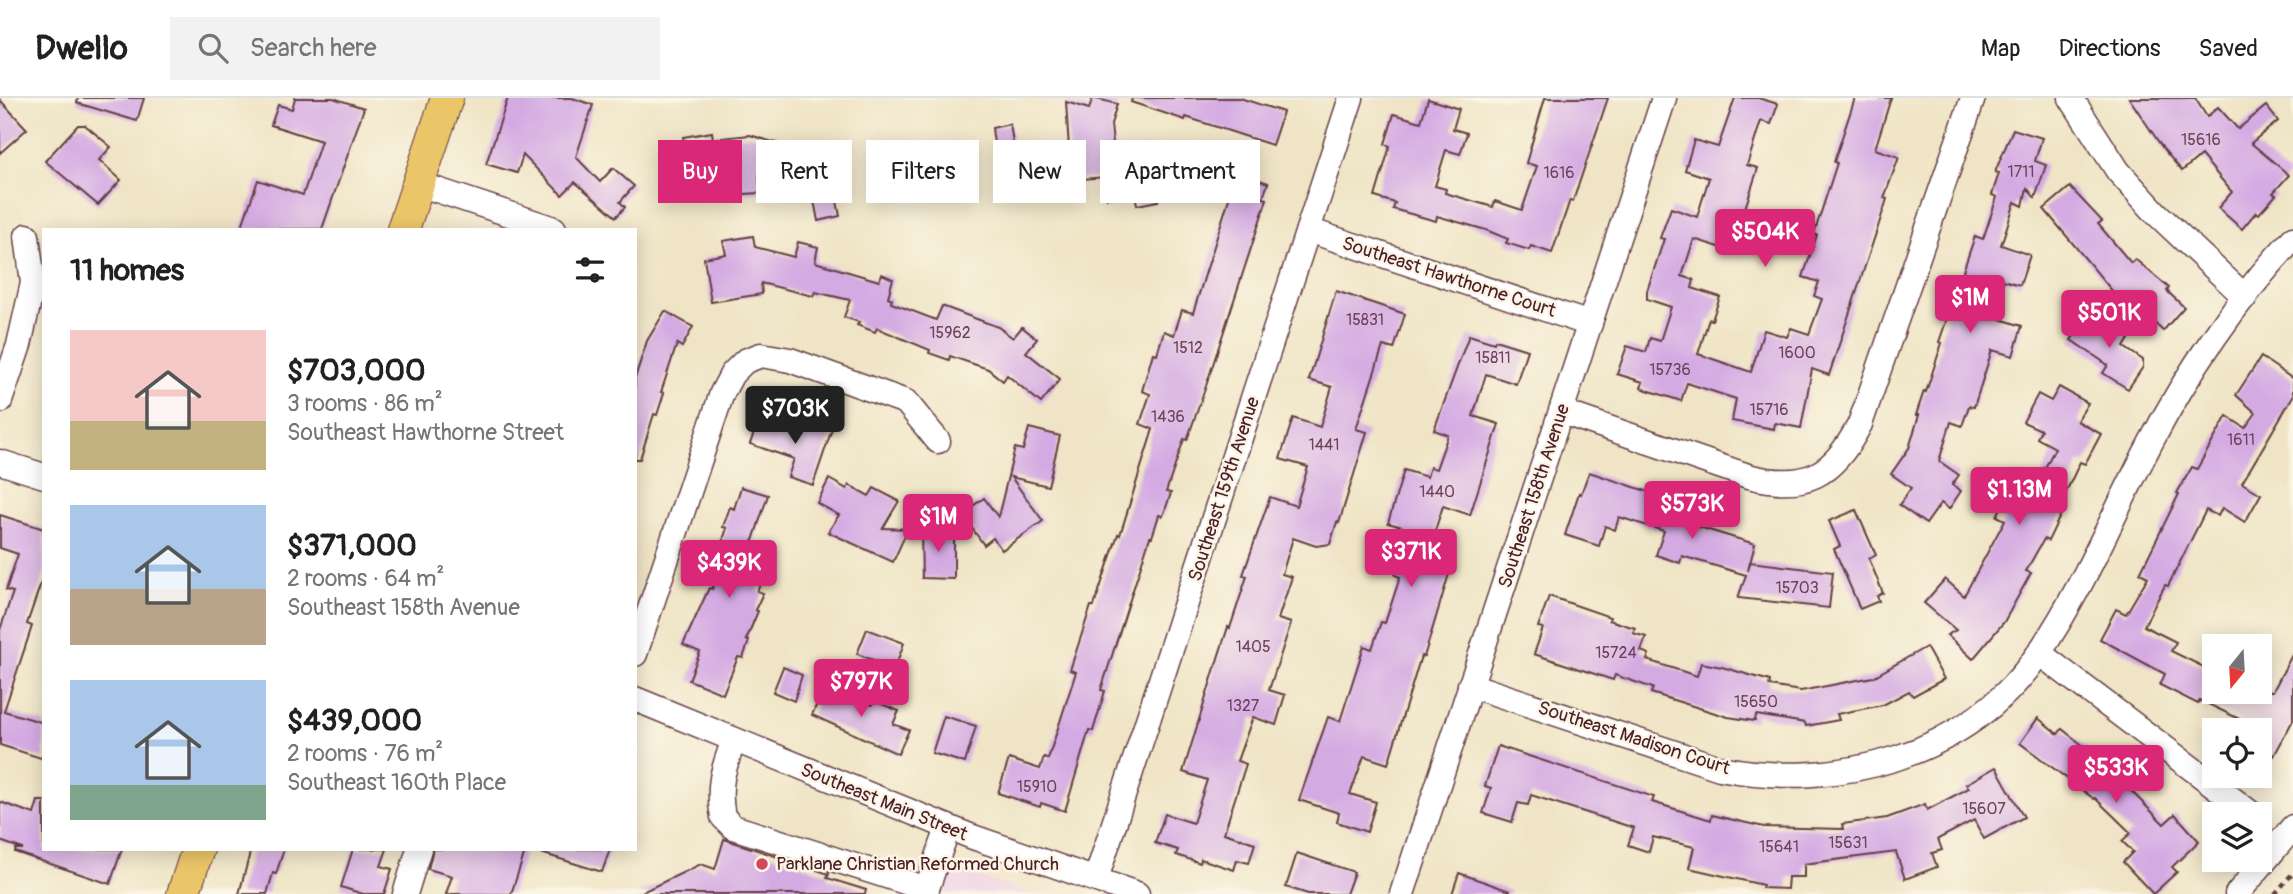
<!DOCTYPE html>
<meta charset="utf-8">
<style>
:root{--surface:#fff;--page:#f2f2f2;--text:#202124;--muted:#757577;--line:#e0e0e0;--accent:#db2777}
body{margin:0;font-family:Pangolin,sans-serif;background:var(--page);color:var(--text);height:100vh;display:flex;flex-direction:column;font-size:26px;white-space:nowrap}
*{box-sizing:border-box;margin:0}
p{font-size:23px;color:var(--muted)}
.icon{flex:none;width:38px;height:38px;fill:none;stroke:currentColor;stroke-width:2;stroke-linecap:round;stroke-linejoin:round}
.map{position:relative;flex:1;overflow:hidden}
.drawer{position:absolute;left:42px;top:130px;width:595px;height:623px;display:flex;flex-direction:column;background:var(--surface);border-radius:0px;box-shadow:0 4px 18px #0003}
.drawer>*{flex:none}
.guide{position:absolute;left:658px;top:42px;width:665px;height:63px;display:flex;gap:14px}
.needle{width:46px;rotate:198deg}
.fabs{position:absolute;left:2202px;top:536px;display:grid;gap:14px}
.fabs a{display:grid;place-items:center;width:70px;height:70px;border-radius:0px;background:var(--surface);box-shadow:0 4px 18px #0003;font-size:35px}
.price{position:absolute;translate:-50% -60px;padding:0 16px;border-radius:7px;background:var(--accent);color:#fff;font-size:23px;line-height:46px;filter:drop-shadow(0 2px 4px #0008)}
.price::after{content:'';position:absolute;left:50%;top:42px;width:21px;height:16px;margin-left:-10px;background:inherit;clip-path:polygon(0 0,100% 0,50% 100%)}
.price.selected{background:#222;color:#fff}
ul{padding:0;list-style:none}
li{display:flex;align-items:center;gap:21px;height:175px;padding:0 28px}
li span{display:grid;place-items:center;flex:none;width:196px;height:140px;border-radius:0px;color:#555}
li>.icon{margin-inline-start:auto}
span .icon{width:84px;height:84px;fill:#fffc;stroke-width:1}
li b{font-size:30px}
h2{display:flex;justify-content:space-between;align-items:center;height:84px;padding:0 28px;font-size:30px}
.chip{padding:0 24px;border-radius:0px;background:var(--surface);box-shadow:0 4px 18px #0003;font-size:24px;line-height:63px}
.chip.selected{background:var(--accent);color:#fff}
header{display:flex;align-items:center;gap:42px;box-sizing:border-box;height:98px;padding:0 35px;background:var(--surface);border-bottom:2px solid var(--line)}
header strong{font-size:33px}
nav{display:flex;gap:38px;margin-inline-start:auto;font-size:24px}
.search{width:490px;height:63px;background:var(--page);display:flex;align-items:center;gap:18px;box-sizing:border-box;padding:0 24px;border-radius:0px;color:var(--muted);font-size:26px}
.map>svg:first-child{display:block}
.built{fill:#eed0e8}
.building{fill:#d4aae3}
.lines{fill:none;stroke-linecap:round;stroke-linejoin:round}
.minor-casing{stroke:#633d42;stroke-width:27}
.major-casing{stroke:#633d42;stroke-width:34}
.path{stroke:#633d42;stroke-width:4.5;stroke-dasharray:5 5;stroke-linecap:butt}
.minor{stroke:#fff;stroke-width:24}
.major{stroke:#ebc669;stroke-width:32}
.poi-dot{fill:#d1495b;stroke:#fcf5e5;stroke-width:2.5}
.labels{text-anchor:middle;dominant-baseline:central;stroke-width:5;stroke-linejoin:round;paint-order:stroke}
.number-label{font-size:16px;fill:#6c4259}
.street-label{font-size:19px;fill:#4a1f2b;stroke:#fcf5e5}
.poi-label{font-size:19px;fill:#4a1f2b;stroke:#fcf5e5;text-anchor:start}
</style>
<header>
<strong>Dwello</strong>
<div class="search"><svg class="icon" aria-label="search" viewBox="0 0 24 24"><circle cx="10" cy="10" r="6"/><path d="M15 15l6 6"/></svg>Search here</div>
<nav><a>Map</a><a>Directions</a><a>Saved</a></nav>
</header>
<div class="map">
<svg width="2293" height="796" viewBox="0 0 2293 796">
<rect width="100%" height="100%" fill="#fcf5e5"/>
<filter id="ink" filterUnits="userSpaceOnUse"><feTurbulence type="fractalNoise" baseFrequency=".0143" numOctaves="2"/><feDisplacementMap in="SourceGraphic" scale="14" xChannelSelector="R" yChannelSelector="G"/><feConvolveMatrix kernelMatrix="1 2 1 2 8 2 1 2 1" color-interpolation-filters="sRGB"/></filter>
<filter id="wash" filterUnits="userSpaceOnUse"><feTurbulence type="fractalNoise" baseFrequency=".00686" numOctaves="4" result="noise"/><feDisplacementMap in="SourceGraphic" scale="28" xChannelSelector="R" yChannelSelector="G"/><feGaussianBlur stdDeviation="1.57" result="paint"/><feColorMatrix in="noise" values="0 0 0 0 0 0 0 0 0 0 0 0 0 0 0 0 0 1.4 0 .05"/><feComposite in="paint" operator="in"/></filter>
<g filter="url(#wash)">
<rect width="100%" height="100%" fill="#efe4c5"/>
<path class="built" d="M953 771 1031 796H945Z"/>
<g id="blocks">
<g class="building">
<path d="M78 0H144L137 23 77 5Z"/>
<path d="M295 0H333L364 10 322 131H241L258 82 303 97 321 43 271 27 278 7 292 11Z"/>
<path d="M508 0H572L593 7 576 59 600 84 613 70 634 88 620 104 625 109 616 119 575 84 562 97 523 57 517 75 486 66Z"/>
<path d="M1093 0 1117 6 1111 26 1114 55 1147 48 1158 103 1137 107 1135 96 1107 100 1105 79 1071 82 1066 4 1089 11Z"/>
<path d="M1132 0H1240L1283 14 1272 47 1186 19 1185 22 1131 4Z"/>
<path d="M1545 0H1608L1573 103 1570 102 1552 155 1531 148 1529 152 1506 145 1508 141 1486 132 1437 118 1436 123 1393 111 1395 105 1375 99 1390 48 1385 46 1394 16 1421 24 1428 1 1459 11 1453 31 1467 35 1460 56 1446 52 1435 88 1446 91 1445 95 1493 109 1495 103 1522 112 1537 68 1526 65Z"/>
<path d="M1735 0H1758L1778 6 1771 26 1761 23 1747 67 1758 70 1741 123 1745 125 1735 154 1694 141 1682 178 1694 182 1692 190 1720 199 1712 222 1709 221 1698 256 1751 274 1764 232 1787 239 1791 230 1809 236 1822 201 1814 198 1819 184 1803 179 1817 137 1814 136 1837 65 1834 64 1855 0H1891L1875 51 1899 59 1884 100 1887 101 1877 132 1829 277 1812 271 1801 330 1775 325 1774 331 1732 323 1736 301 1687 285 1681 303 1641 290 1643 284 1617 276 1627 248 1646 254 1650 240 1660 243 1671 209 1647 201V193L1664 141 1660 140 1671 110 1697 119 1709 80 1685 72 1694 42 1718 49Z"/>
<path d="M2129 0H2195L2207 19 2218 9 2238 31 2266 8 2278 23 2251 45 2289 77 2273 95 2276 97 2259 116 2256 114 2242 131 2218 110 2232 94 2201 57 2182 73 2164 52Z"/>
<path d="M0 2 27 31 0 55Z"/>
<path d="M1010 26 1015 58 996 61 992 30Z"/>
<path d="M78 27H85L111 49 99 62 121 82 98 107 45 63Z"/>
<path d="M2013 31 2042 40 2035 63 2046 67 2035 100 2027 90 2023 108 2015 104 2001 147 2030 157 2020 187 2003 182 1991 218 2022 228 2013 258 1992 252 1974 309 1969 308 1962 328 1951 324 1939 363 1959 377 1952 387 1961 393 1949 411 1941 405 1926 426 1899 407 1911 390 1891 376 1909 350 1919 317H1916L1924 293 1926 294 1942 245 1939 244 1975 138 1983 141 1997 99 1992 97 1999 75 1995 74Z"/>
<path d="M712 34 713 41 750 37 816 57 830 68 840 118 818 123 812 92 759 77 760 95 728 97 727 84 691 89 683 39Z"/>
<path d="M1237 75 1268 85 1263 100 1267 101 1206 288 1187 342 1184 341 1166 394 1171 395 1163 418 1159 417 1152 439H1150L1101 592 1105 593 1093 633 1089 632 1065 713 1041 705 1040 709 998 695 1009 661 1040 671 1044 659 1048 661 1076 574 1070 572 1091 508H1094L1118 436 1120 437 1153 331 1140 326 1150 296 1142 293 1153 255 1157 256 1164 233 1174 237 1182 212 1193 215Z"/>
<path d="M2070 89 2102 123 2098 126 2131 165 2135 161 2169 190 2167 193 2184 209 2163 233 2145 216 2139 225 2044 111Z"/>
<path d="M753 138 755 149 794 159 798 144 818 149 815 164 879 183 882 176 893 181 888 199 892 201 891 205 936 222 942 208 998 229 1013 240 1022 229 1037 241 1026 254 1060 281 1041 305 1007 277 1003 283 988 271 950 258 949 262 929 255 930 252 877 230 875 234 857 227 859 224 844 219 850 202 815 194 813 198 761 185 762 196 711 204 704 160 726 156 723 143Z"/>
<path d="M1336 193 1405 216 1394 251 1383 248 1356 331 1367 334 1339 425 1337 424 1330 446 1316 448 1293 440 1282 476 1292 479 1278 521 1291 525 1269 592 1285 597 1276 627 1253 619 1237 663 1246 666 1224 735 1255 745 1249 765 1237 762 1234 772 1201 761 1200 765 1176 757 1178 752 1155 745 1165 716 1193 725 1207 682 1183 674 1218 560 1228 529 1230 530 1247 478 1243 477 1270 399 1296 408 1308 369 1280 361 1293 320 1320 329 1332 289 1309 282Z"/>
<path d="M665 213 693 229 682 249 677 246 661 294 664 295 657 317 654 316 640 361H635V280L647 243Z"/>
<path d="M2091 214 2129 241 2124 249 2143 262V269L2128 291 2103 275 2108 267 2071 242Z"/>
<path d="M1469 237 1494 245 1495 242 1527 252 1516 286 1486 276 1473 318 1499 326 1470 417 1443 408 1430 448 1455 456 1424 559 1421 558 1388 666 1364 658 1350 696 1376 704 1367 734 1337 724 1339 715 1299 702 1328 619 1340 623 1364 548 1372 551 1381 524 1385 525 1400 479 1395 477 1399 464 1392 461 1402 429 1388 425 1404 372 1427 379 1430 369 1436 371 1448 337 1434 332Z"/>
<path d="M2261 259 2293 281V298L2242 385 2261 396 2245 424 2222 410 2218 418 2206 412 2168 488 2165 487 2144 528 2176 544 2171 553 2214 574V593H2273L2293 555V622L2274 658 2259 650V632H2250L2252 627 2200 602 2198 606 2160 587 2165 576 2100 541 2116 511 2126 516 2148 479 2140 475 2179 396 2177 395 2192 369 2197 371 2227 318 2245 330 2256 315 2236 297Z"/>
<path d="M2059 289 2088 305 2077 323 2101 336 2085 366 2080 364 2058 411 2063 412 2048 443 2044 441 2026 473 2031 475 2004 524 1973 561 1947 537 1956 532 1924 505 1945 481 1964 498 2005 422 1997 418 2017 376 2037 386 2055 350 2037 340 2041 332 2023 324 2038 296 2051 303Z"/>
<path d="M759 321 779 328 780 323 802 330 804 323 832 331 813 387 788 379 794 361 750 346Z"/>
<path d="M1029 330 1060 338 1048 388 1011 379 1043 423 1002 452 993 440 984 447 962 416 984 400 998 419 1015 350 1023 352Z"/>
<path d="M1589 374 1661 398 1662 394 1699 406 1692 427 1755 446 1748 473 1750 464 1833 474 1829 510 1738 500 1746 477 1682 458 1680 465 1656 457 1664 433 1619 419 1615 432 1605 428 1599 448 1565 437 1579 395 1581 396Z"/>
<path d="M829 381 847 391 849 387 869 398 874 390 899 403 883 430 908 431 893 464 828 434 839 417 817 405Z"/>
<path d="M741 389 768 397 744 470 764 479 757 493 763 495 755 512 758 513 746 542 749 543 743 560 738 559 723 596 689 582 700 554 683 547 709 490 712 491 731 445 723 442 727 430 723 429 730 409 734 411Z"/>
<path d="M1856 412 1876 457 1869 461 1883 495 1877 498 1879 503 1860 511 1834 451 1840 448 1829 423Z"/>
<path d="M0 417 44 431V476L27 526 32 528 4 613 44 625V661L0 647V532L13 494 6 492 18 456 0 450Z"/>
<path d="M921 431H954V481L922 480Z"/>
<path d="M1549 498 1610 519 1609 522 1635 530 1633 535 1646 539 1641 553 1649 556 1647 562 1697 578 1701 565 1722 569 1770 583 1769 588 1801 593 1873 579 1926 549 1944 581 1913 598 1909 593 1883 607 1837 616 1839 622 1806 628 1805 625 1756 617 1755 623 1728 619 1651 595 1653 590 1615 577 1613 582 1534 556 1543 530 1538 529Z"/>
<path d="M867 531 904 545 895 570 857 556Z"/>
<path d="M783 569 802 577 794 603 773 594Z"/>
<path d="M825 587 872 607 874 603 899 613 893 626 909 632 898 656 812 617Z"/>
<path d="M944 618 976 628 965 665 932 655Z"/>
<path d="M2038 620 2058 636 2062 631 2109 668 2123 682 2122 684 2164 726 2175 716 2199 743 2172 769 2177 774 2153 796 2123 764 2133 754 2122 743 2131 735 2095 700 2094 701 2020 645Z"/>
<path d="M1498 648 1654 699 1652 704 1711 722 1712 717 1764 729 1843 731 1842 726 1887 720 1925 706 1927 712 1969 690 1966 686 1996 669 2024 719 1984 741 1974 722 1938 741 1942 752 1932 755 1937 769 1905 781 1896 754 1804 766V779H1788L1787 791 1762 790 1763 787 1689 770 1694 749 1653 739 1649 754 1628 747 1634 730 1531 697 1528 707 1518 705 1512 724 1483 715 1491 690 1485 688Z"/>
<path d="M38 703H44V751H122L110 786 15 754 16 751H23L0 743V704L34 716Z"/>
<path d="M724 741 829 776 827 780 866 792 865 796H638L701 766 715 771Z"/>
<path d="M251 751H284L276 776 273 775 267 796H239Z"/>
<path d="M353 751H387L381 768 392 771 384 796H363L341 789Z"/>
<path d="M433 751H526L511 796H446L452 778 428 771Z"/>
<path d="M542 751H610L602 774 541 755Z"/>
<path d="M1297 755 1354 774 1346 796H1308L1286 789Z"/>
<path d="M1459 775 1510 793 1509 796H1452Z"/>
</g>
</g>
</g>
<g filter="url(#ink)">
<use href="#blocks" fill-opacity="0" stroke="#633d42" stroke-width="2"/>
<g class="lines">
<defs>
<g id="minor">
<path d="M2071 0 2118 73 2156 115 2245 199"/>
<path d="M419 86 554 131"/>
<path d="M1308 132 1590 226"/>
<path d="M0 303 19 247 33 185 27 138"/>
<path d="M1562 314 1748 378C1806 393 1833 378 1860 326L1973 0"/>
<path d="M0 364 44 378"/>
<path d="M2039 555 2252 716"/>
<path d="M635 556 722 295 732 276 745 263 761 257 790 262 906 304 938 343"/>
<path d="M1470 587 1720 670C1837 693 1970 658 2039 555 2084 489 2114 414 2151 344 2187 275 2239 198 2293 141"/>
<path d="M635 601 970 738 1137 796"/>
<path d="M734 642C723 671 717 688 723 719L733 729 927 791"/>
<path d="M1096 781 1351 0"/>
<path d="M405 796 419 751"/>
<path d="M925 796 948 730"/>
<path d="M1402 796 1664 0"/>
<path d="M2237 796 2293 729"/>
</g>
<g id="major">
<path d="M403 131 447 0"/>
<path d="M183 796 198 751"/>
</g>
</defs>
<use href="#minor" class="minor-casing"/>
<use href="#major" class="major-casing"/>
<path class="path" d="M2275 796 2293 775"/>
<use href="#minor" class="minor"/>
<use href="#major" class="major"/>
</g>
</g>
<circle class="poi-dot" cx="762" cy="766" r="7"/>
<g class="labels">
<g class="number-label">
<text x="2201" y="42">15616</text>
<text x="2021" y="74">1711</text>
<text x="1559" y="75">1616</text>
<text x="1365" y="222">15831</text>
<text x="950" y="235">15962</text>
<text x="1188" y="250">1512</text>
<text x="1797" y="255">1600</text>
<text x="1493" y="260">15811</text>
<text x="1670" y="272">15736</text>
<text x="1769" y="312">15716</text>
<text x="1168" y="319">1436</text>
<text x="2241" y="342">1611</text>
<text x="1324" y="347">1441</text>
<text x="1437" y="394">1440</text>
<text x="1797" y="490">15703</text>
<text x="1253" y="549">1405</text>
<text x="1616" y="555">15724</text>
<text x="1756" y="604">15650</text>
<text x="1243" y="608">1327</text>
<text x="1037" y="689">15910</text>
<text x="1984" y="711">15607</text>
<text x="1848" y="745">15631</text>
<text x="1779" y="749">15641</text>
</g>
<g class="street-label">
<text transform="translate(1449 179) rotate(18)">Southeast Hawthorne Court</text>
<text transform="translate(1224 391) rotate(-72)">Southeast 159th Avenue</text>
<text transform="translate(1534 398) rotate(-72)">Southeast 158th Avenue</text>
<text transform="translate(1634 640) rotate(18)">Southeast Madison Court</text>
<text transform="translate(884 704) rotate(22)">Southeast Main Street</text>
</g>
<g class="poi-label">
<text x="776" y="766">Parklane Christian Reformed Church</text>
</g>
</g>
</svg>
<div class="fabs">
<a><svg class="needle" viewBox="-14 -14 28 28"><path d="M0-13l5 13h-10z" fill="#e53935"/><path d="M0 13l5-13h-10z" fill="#757577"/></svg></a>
<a><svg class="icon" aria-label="locate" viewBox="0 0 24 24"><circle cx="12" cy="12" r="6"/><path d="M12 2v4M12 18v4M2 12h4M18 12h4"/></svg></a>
<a><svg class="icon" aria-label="layers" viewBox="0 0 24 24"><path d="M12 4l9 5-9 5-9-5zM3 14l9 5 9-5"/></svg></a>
</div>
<b class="price" style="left:1765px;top:171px">$504K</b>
<b class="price" style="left:1970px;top:237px">$1M</b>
<b class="price" style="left:2109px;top:252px">$501K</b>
<b class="price selected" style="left:795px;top:348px">$703K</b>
<b class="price" style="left:2019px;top:429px">$1.13M</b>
<b class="price" style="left:1692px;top:443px">$573K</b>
<b class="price" style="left:938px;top:456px">$1M</b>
<b class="price" style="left:1411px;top:491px">$371K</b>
<b class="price" style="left:729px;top:502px">$439K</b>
<b class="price" style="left:861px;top:621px">$797K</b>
<b class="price" style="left:2116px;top:707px">$533K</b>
<div class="guide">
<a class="chip selected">Buy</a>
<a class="chip">Rent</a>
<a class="chip">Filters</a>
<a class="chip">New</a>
<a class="chip">Apartment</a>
</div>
<section class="drawer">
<h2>11 homes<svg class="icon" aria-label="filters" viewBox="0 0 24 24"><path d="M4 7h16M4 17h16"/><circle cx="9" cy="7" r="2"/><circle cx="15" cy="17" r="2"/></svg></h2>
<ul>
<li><span style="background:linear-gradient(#f6c9c9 65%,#c2b280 0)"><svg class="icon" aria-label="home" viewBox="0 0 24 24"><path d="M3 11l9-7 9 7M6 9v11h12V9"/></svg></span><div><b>$703,000</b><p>3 rooms · 86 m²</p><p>Southeast Hawthorne Street</p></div></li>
<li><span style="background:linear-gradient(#a9c7e8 60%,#b9a48a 0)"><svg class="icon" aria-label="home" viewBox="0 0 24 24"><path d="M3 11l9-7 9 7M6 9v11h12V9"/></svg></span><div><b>$371,000</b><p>2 rooms · 64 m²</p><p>Southeast 158th Avenue</p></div></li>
<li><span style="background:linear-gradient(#a9c7e8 75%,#7fa58c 0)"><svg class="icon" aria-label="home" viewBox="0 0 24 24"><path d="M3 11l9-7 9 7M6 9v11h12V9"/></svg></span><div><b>$439,000</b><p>2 rooms · 76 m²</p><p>Southeast 160th Place</p></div></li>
</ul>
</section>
</div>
